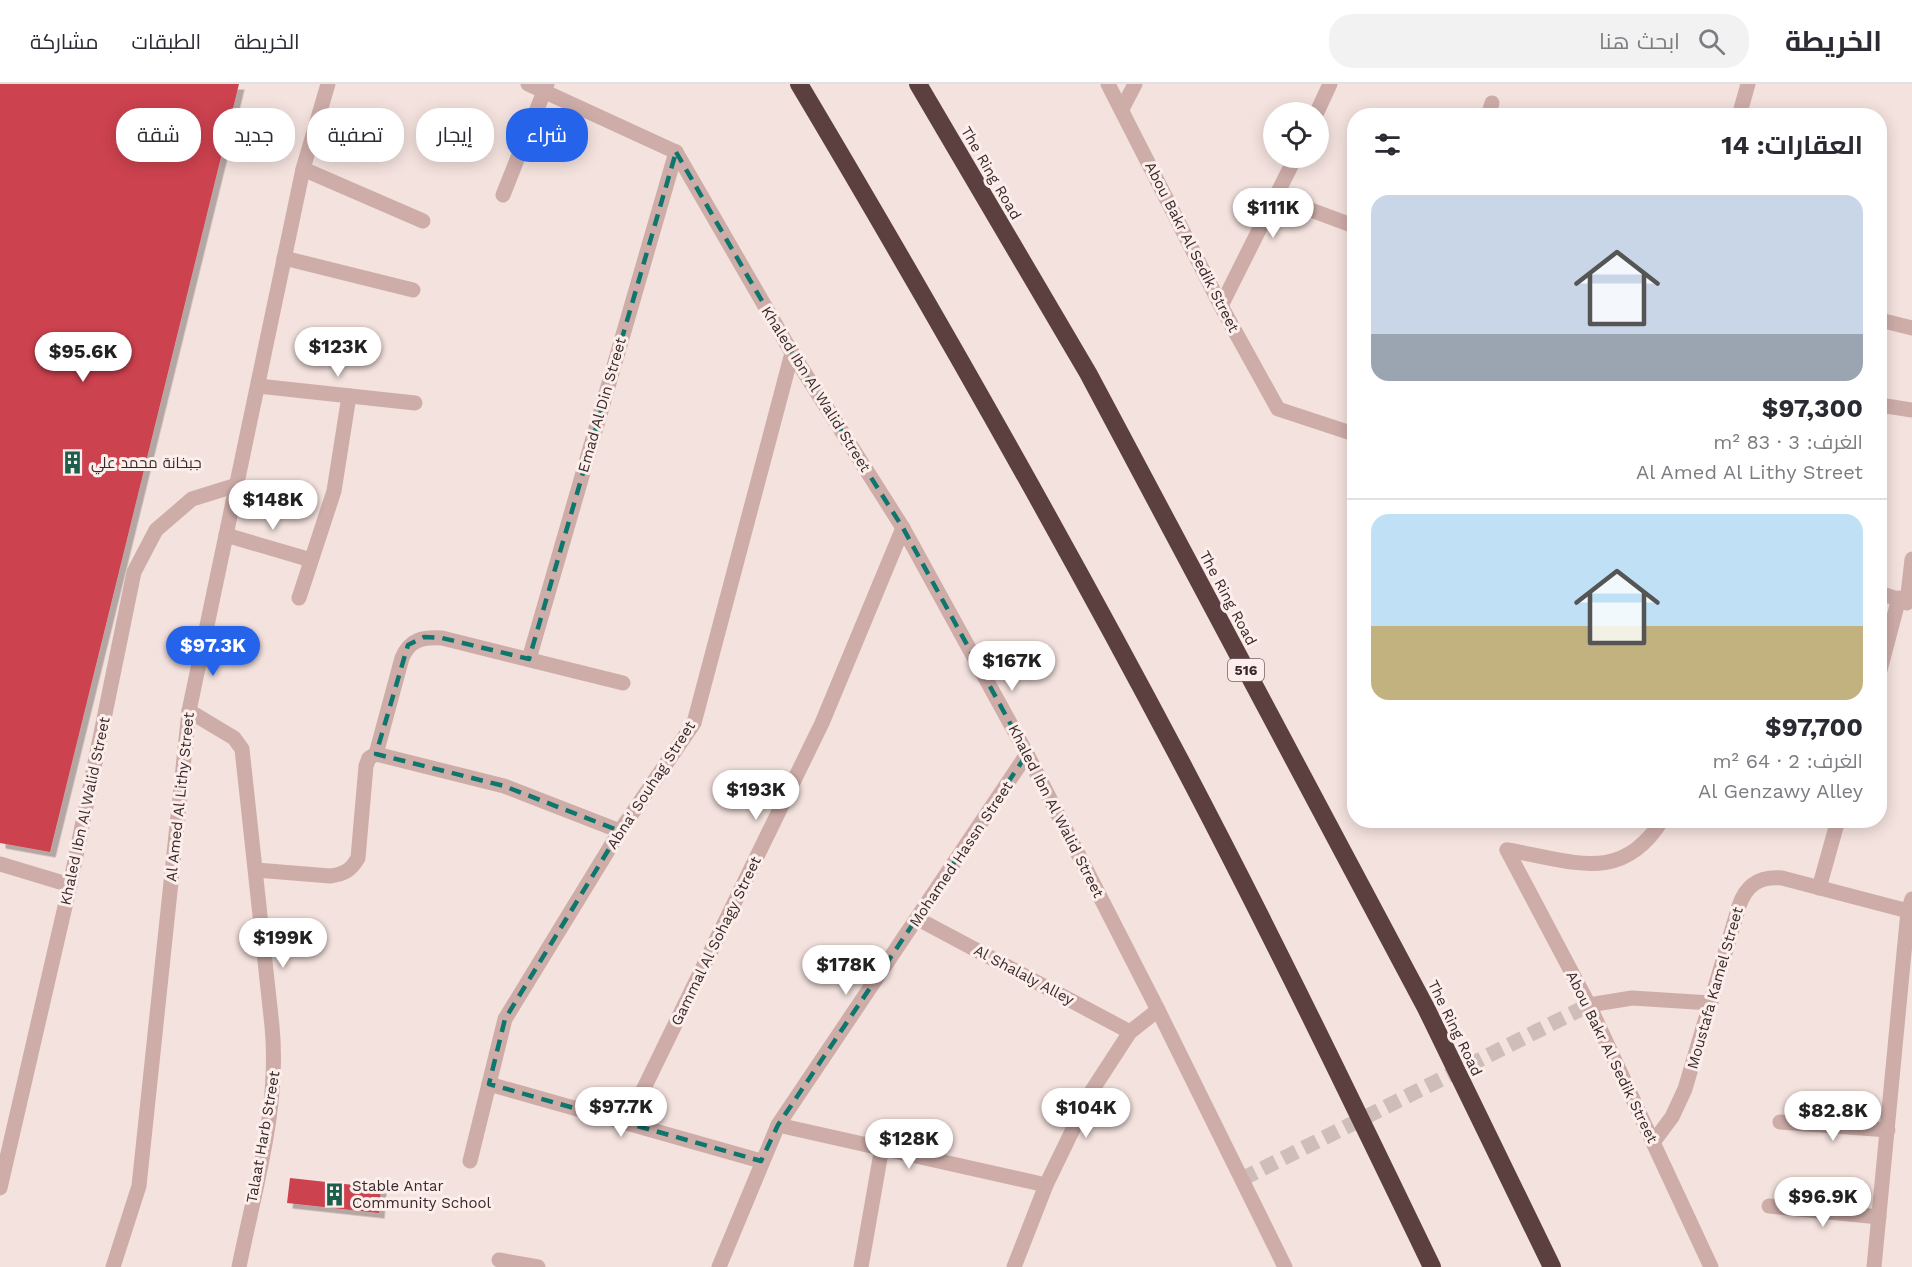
<!DOCTYPE html>
<html lang="ar">
<meta charset="utf-8">
<style>
:root{--surface:#fff;--page:#f2f2f3;--text:#2b2b33;--muted:#7c7c81;--line:#e1e1e2;--accent:#2563eb}
body{margin:0;font-family:"Work Sans",Cairo,sans-serif;background:var(--page);color:var(--text);direction:rtl;height:100vh;display:flex;flex-direction:column;font-size:22px;white-space:nowrap}
*{box-sizing:border-box;margin:0}
p{font-size:20px;color:var(--muted)}
.icon{flex:none;width:33px;height:33px;fill:none;stroke:currentColor;stroke-width:2;stroke-linecap:round;stroke-linejoin:round}
.map{position:relative;flex:1;overflow:hidden;direction:ltr}
.drawer{position:absolute;left:1347px;top:24px;width:540px;height:720px;display:flex;flex-direction:column;background:var(--surface);border-radius:24px;box-shadow:0 3px 15px #0003;direction:rtl}
.drawer>*{flex:none}
.guide{position:absolute;left:18px;top:24px;width:570px;height:54px;direction:rtl;display:flex;gap:12px}
.buttons{position:absolute;left:1263px;top:18px;display:grid;gap:12px}
.buttons a{display:grid;place-items:center;width:66px;height:66px;border-radius:50%;background:var(--surface);box-shadow:0 3px 15px #0003;font-size:30px}
.price{position:absolute;translate:-50% -51px;padding:0 14px;border-radius:21px;background:#fff;color:#222;font-size:20px;line-height:39px;filter:drop-shadow(0 2px 3px #0008)}
.price::after{content:'';position:absolute;left:50%;top:36px;width:18px;height:14px;margin-left:-9px;background:inherit;clip-path:polygon(0 0,100% 0,50% 100%)}
.price.on{background:var(--accent);color:#fff}
ul{padding:0;list-style:none}
li{display:grid;align-content:center;gap:12px;height:318px;padding:0 24px}
li+li{border-top:2px solid var(--line)}
li span{display:grid;place-items:center;height:186px;border-radius:18px;color:#555}
li>.icon{margin-inline-start:auto}
span .icon{width:108px;height:108px;fill:#fffc;stroke-width:1}
li b{font-size:26px}
h2{display:flex;justify-content:space-between;align-items:center;height:72px;padding:0 24px;font-size:26px}
.pill{padding:0 21px;border-radius:24px;background:var(--surface);box-shadow:0 3px 15px #0003;font-size:21px;line-height:54px}
.pill.on{background:var(--accent);color:#fff}
header{display:flex;align-items:center;gap:36px;box-sizing:border-box;height:84px;padding:0 30px;background:var(--surface);border-bottom:2px solid var(--line)}
header strong{font-size:28px}
nav{display:flex;gap:33px;margin-inline-start:auto;font-size:21px}
.search{width:420px;height:54px;background:var(--page);display:flex;align-items:center;gap:15px;box-sizing:border-box;padding:0 21px;border-radius:24px;color:var(--muted);font-size:22px}
.map>svg:first-child{display:block}
.building{fill:#cd4350;filter:url(#shadow)}
.lines{fill:none;stroke-linecap:round;stroke-linejoin:round}
.street-tunnel{stroke:#cfbdba;stroke-width:15;stroke-dasharray:15 8;stroke-linecap:butt}
.street{stroke:#ceada9;stroke-width:15}
.highway{stroke:#5c4040;stroke-width:18}
.marked{fill:none;stroke:#0f766e;stroke-width:4.5;stroke-dasharray:12 8;stroke-linejoin:round}
.labels{text-anchor:middle;dominant-baseline:central;stroke-width:6;stroke-linejoin:round;paint-order:stroke}
.shield{fill:#fbeeeb;stroke:#746464;stroke-width:1.5}
.shield-label{font-size:14px;font-weight:bold;fill:#3a292a}
.street-label{font-size:15px;fill:#3a292a;stroke:#fbeeeb}
.poi-label{font-size:15px;fill:#3a292a;stroke:#fbeeeb;text-anchor:start}
</style>
<header>
<strong>الخريطة</strong>
<div class="search"><svg class="icon" aria-label="search" viewBox="0 0 24 24"><circle cx="10" cy="10" r="6"/><path d="M15 15l6 6"/></svg>ابحث هنا</div>
<nav><a>الخريطة</a><a>الطبقات</a><a>مشاركة</a></nav>
</header>
<div class="map">
<svg width="1912" height="1183" viewBox="0 0 1912 1183">
<defs>
<filter id="shadow"><feDropShadow dx="5.5" dy="5.5" stdDeviation="0" flood-color="#0004"/></filter>
</defs>
<rect width="100%" height="100%" fill="#f4e2de"/>
<g class="building">
<path d="M0 0H239L50 768 0 759Z"/>
<path d="M290 1094 381 1104 379 1129 287 1119Z"/>
</g>
<g class="lines">
<path class="street-tunnel" d="M1242 1095 1589 921"/>
<g class="street">
<path d="M528 0 676 68"/>
<path d="M1108 0 1221 222 1278 325 1354 350"/>
<path d="M1122 25 1135 0"/>
<path d="M1317 28 1330 0"/>
<path d="M1488 32 1492 19"/>
<path d="M1739 32 1748 0"/>
<path d="M676 68 792 269 903 444 1027 670 1158 926 1285 1183"/>
<path d="M303 85 423 137"/>
<path d="M503 111 547 0"/>
<path d="M1276 113 1354 142"/>
<path d="M284 174 413 206"/>
<path d="M1221 222 1295 74"/>
<path d="M1880 236 1912 244"/>
<path d="M258 302 415 319"/>
<path d="M1880 321 1912 326"/>
<path d="M226 451 311 476"/>
<path d="M1880 509 1906 518"/>
<path d="M299 514 334 407 349 312"/>
<path d="M1907 519 1912 475"/>
<path d="M529 575 676 68"/>
<path d="M1880 586 1899 514"/>
<path d="M189 627 234 654 242 665 272 942C280 1023 255 1103 239 1183"/>
<path d="M376 670 402 574C410 555 423 553 442 554L623 599"/>
<path d="M1507 766 1589 921 1711 1183"/>
<path d="M1507 766C1571 776 1621 802 1662 736"/>
<path d="M0 780 70 801"/>
<path d="M256 786 330 792C345 790 351 786 358 774L366 682 369 674 376 670 504 702 620 747"/>
<path d="M1819 804 1838 736"/>
<path d="M918 835 1130 948"/>
<path d="M1589 921 1632 914 1711 919"/>
<path d="M489 1000 761 1077"/>
<path d="M1780 1038 1888 1046"/>
<path d="M627 1039 822 639 903 444"/>
<path d="M778 1041 1046 1101"/>
<path d="M1654 1057 1672 1033 1685 1005 1739 822C1746 801 1759 792 1782 794L1912 828"/>
<path d="M470 1077 505 935 620 747 694 639 792 269"/>
<path d="M0 1104 70 801 134 488 156 446 192 415 237 401"/>
<path d="M1769 1122 1879 1133"/>
<path d="M499 1176 538 1183"/>
<path d="M113 1183 139 1102 189 627 303 85 328 0"/>
<path d="M719 1183 778 1041 1027 670"/>
<path d="M861 1183 882 1063"/>
<path d="M1014 1183 1046 1101 1091 1008 1130 948 1158 926"/>
<path d="M1874 1183 1908 827 1912 815"/>
</g>
<g class="highway">
<path d="M799 0C931 222 1059 447 1180 676 1268 843 1350 1013 1432 1183"/>
<path d="M918 0 1088 289 1426 924 1552 1183"/>
</g>
</g>
<path class="marked" d="M676 68 792 269 903 444 1027 670 778 1041 761 1077 489 1000 505 935 620 747 504 702 376 670 408 561 424 553 442 554 529 575Z"/>
<defs>
<symbol id="building-bare" viewBox="-9 -9 18 18"><path d="M-4-6H4V6H1V3H-1V6H-4ZM-2.5-4.3h1.7v1.8h-1.7ZM.8-4.3h1.7v1.8H.8ZM-2.5-1h1.7V.8h-1.7ZM.8-1h1.7V.8H.8Z" fill="#1b5f4d" stroke="#fbeeeb" stroke-width="2.5" paint-order="stroke"/></symbol>
</defs>
<g fill-rule="evenodd">
<use href="#building-bare" x="56" y="362" width="33" height="33"/>
<use href="#building-bare" x="318" y="1094" width="33" height="33"/>
</g>
<g class="labels">
<rect class="shield" x="1228" y="575" width="36" height="22" rx="4.5"/>
<g class="shield-label">
<text x="1246" y="586">516</text>
</g>
<g class="street-label">
<text transform="translate(991 89) rotate(60)">The Ring Road</text>
<text transform="translate(1192 163) rotate(63)">Abou Bakr Al Sedik Street</text>
<text transform="translate(816 305) rotate(58)">Khaled Ibn Al Walid Street</text>
<text transform="translate(602 321) rotate(-74)">Emad Al Din Street</text>
<text transform="translate(1228 514) rotate(62)">The Ring Road</text>
<text transform="translate(651 701) rotate(-57)">Abna' Souhag Street</text>
<text transform="translate(180 713) rotate(-84)">Al Amed Al Lithy Street</text>
<text transform="translate(85 727) rotate(-78)">Khaled Ibn Al Walid Street</text>
<text transform="translate(1056 727) rotate(63)">Khaled Ibn Al Walid Street</text>
<text transform="translate(961 770) rotate(-56)">Mohamed Hassn Street</text>
<text transform="translate(716 857) rotate(-64)">Gammal Al Sohagy Street</text>
<text transform="translate(1024 891) rotate(28)">Al Shalaly Alley</text>
<text transform="translate(1715 904) rotate(-74)">Moustafa Kamel Street</text>
<text transform="translate(1455 944) rotate(64)">The Ring Road</text>
<text transform="translate(1612 973) rotate(64)">Abou Bakr Al Sedik Street</text>
<text transform="translate(263 1053) rotate(-80)">Talaat Harb Street</text>
</g>
<g class="poi-label">
<text x="91" y="379">جبخانة محمد علي</text>
<text x="352" y="1102">Stable Antar<tspan x="352" dy="17">Community School</tspan></text>
</g>
</g>
</svg>
<div class="buttons">
<a><svg class="icon" aria-label="locate" viewBox="0 0 24 24"><circle cx="12" cy="12" r="6"/><path d="M12 2v4M12 18v4M2 12h4M18 12h4"/></svg></a>
</div>
<b class="price" style="left:1273px;top:155px">$111K</b>
<b class="price" style="left:338px;top:294px">$123K</b>
<b class="price" style="left:83px;top:299px">$95.6K</b>
<b class="price" style="left:273px;top:447px">$148K</b>
<b class="price on" style="left:213px;top:593px">$97.3K</b>
<b class="price" style="left:1012px;top:608px">$167K</b>
<b class="price" style="left:756px;top:737px">$193K</b>
<b class="price" style="left:283px;top:885px">$199K</b>
<b class="price" style="left:846px;top:912px">$178K</b>
<b class="price" style="left:621px;top:1054px">$97.7K</b>
<b class="price" style="left:1086px;top:1055px">$104K</b>
<b class="price" style="left:1833px;top:1058px">$82.8K</b>
<b class="price" style="left:909px;top:1086px">$128K</b>
<b class="price" style="left:1823px;top:1144px">$96.9K</b>
<div class="guide">
<a class="pill on">شراء</a>
<a class="pill">إيجار</a>
<a class="pill">تصفية</a>
<a class="pill">جديد</a>
<a class="pill">شقة</a>
</div>
<section class="drawer">
<h2>العقارات: 14<svg class="icon" aria-label="filters" viewBox="0 0 24 24"><path d="M4 7h16M4 17h16"/><circle cx="9" cy="7" r="2"/><circle cx="15" cy="17" r="2"/></svg></h2>
<ul>
<li><span style="background:linear-gradient(#c9d6e8 75%,#9aa5b1 0)"><svg class="icon" aria-label="home" viewBox="0 0 24 24"><path d="M3 11l9-7 9 7M6 9v11h12V9"/></svg></span><div><b>$97,300</b><p>الغرف: 3 · 83 m²</p><p>Al Amed Al Lithy Street</p></div></li>
<li><span style="background:linear-gradient(#bfe0f5 60%,#c2b280 0)"><svg class="icon" aria-label="home" viewBox="0 0 24 24"><path d="M3 11l9-7 9 7M6 9v11h12V9"/></svg></span><div><b>$97,700</b><p>الغرف: 2 · 64 m²</p><p>Al Genzawy Alley</p></div></li>
</ul>
</section>
</div>
